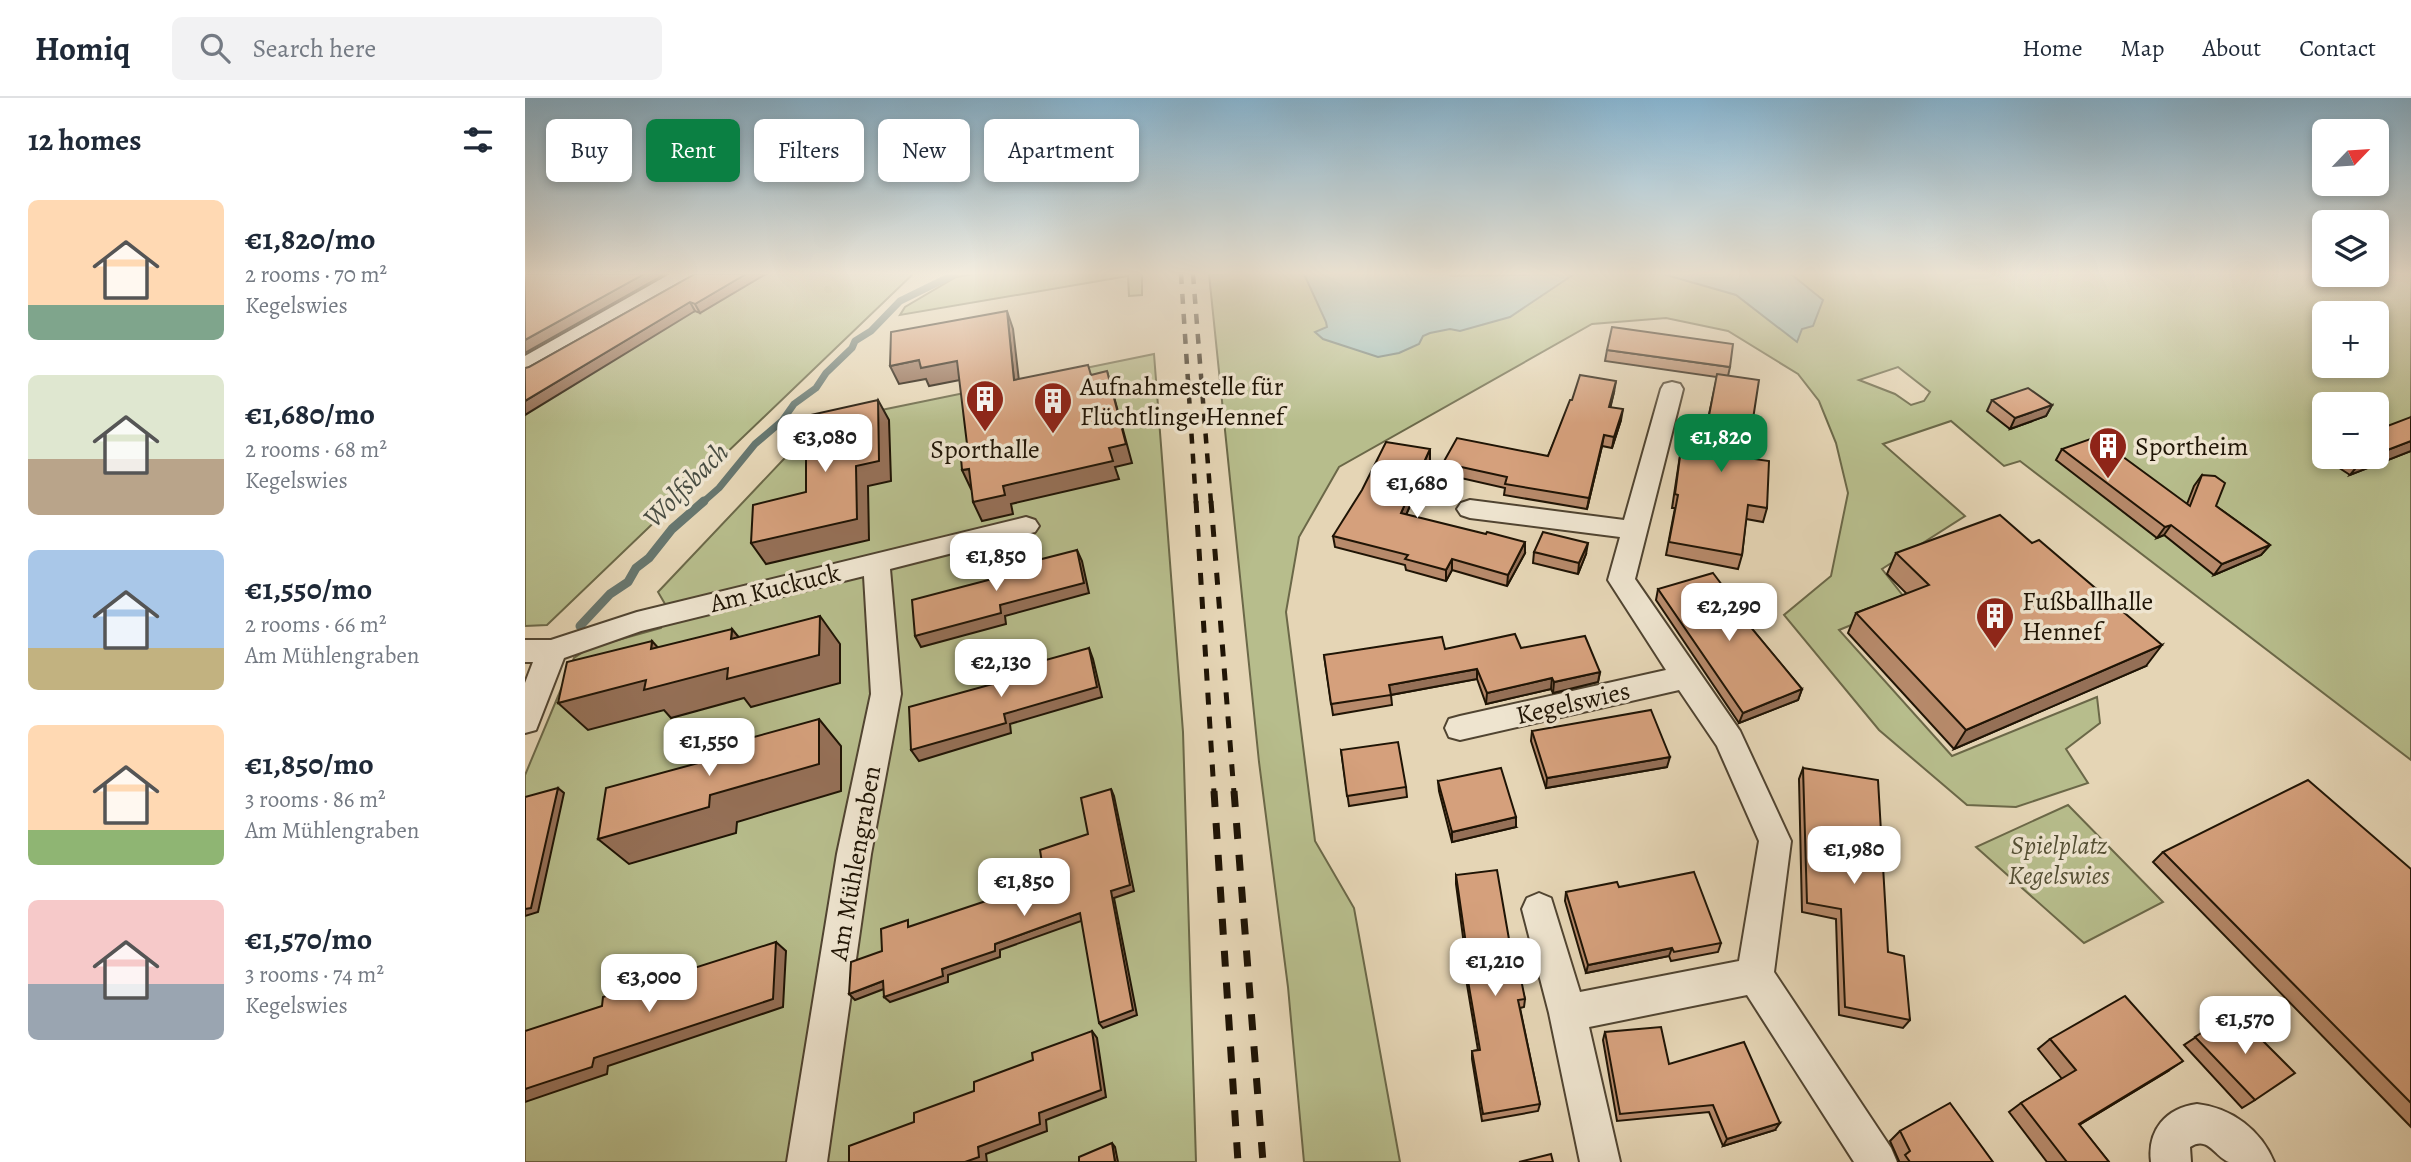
<!DOCTYPE html>
<meta charset="utf-8">
<style>
:root{--surface:#fff;--page:#f2f2f3;--text:#1f2937;--muted:#747a83;--line:#e0e1e3;--accent:#0b8043}
body{margin:0;font-family:Alegreya,serif;background:var(--page);color:var(--text);height:100vh;display:flex;flex-direction:column;font-size:26px;white-space:nowrap}
*{box-sizing:border-box;margin:0}
p{font-size:23px;color:var(--muted)}
.icon{flex:none;width:38px;height:38px;fill:none;stroke:currentColor;stroke-width:2;stroke-linecap:round;stroke-linejoin:round}
.map{position:relative;flex:1;overflow:hidden}
.details{display:flex;flex-direction:column;background:var(--surface);width:525px}
.details>*{flex:none}
.guide{position:absolute;left:21px;top:21px;width:665px;height:63px;display:flex;gap:14px}
.needle{width:46px;rotate:65deg}
.controls{position:absolute;left:1787px;top:21px;display:grid;gap:14px}
.controls a{display:grid;place-items:center;width:77px;height:77px;border-radius:10px;background:var(--surface);box-shadow:0 4px 10px #0003;font-size:35px}
.price{position:absolute;translate:-50% -60px;padding:0 16px;border-radius:14px;background:#fff;color:#222;font-size:23px;line-height:46px;filter:drop-shadow(0 2px 4px #0008)}
.price::after{content:'';position:absolute;left:50%;top:42px;width:21px;height:16px;margin-left:-10px;background:inherit;clip-path:polygon(0 0,100% 0,50% 100%)}
.price.current{background:var(--accent);color:#fff}
ul{padding:0;list-style:none}
li{display:flex;align-items:center;gap:21px;height:175px;padding:0 28px}
li span{display:grid;place-items:center;flex:none;width:196px;height:140px;border-radius:10px;color:#555}
li>.icon{margin-inline-start:auto}
span .icon{width:84px;height:84px;fill:#fffc;stroke-width:1}
li b{font-size:30px}
h2{display:flex;justify-content:space-between;align-items:center;height:84px;padding:0 28px;font-size:30px}
.chip{padding:0 24px;border-radius:10px;background:var(--surface);box-shadow:0 4px 10px #0003;font-size:24px;line-height:63px}
.chip.current{background:var(--accent);color:#fff}
header{display:flex;align-items:center;gap:42px;box-sizing:border-box;height:98px;padding:0 35px;background:var(--surface);border-bottom:2px solid var(--line)}
header strong{font-size:33px}
nav{display:flex;gap:38px;margin-inline-start:auto;font-size:24px}
.search{width:490px;height:63px;background:var(--page);display:flex;align-items:center;gap:18px;box-sizing:border-box;padding:0 24px;border-radius:10px;color:var(--muted);font-size:26px}
main{display:flex;flex:1;min-height:0}
.map>svg:first-child{display:block}
.green{fill:#b7bd8c;stroke:#6b6848;stroke-width:2;fill-rule:evenodd}
.water{fill:#97b8b4;stroke:#67766e;stroke-width:2}
.lines{fill:none;stroke-linecap:round;stroke-linejoin:round}
.stream-far1{stroke:#67766e;stroke-width:7}
.stream{stroke:#67766e;stroke-width:9}
.minor-casing{stroke:#504431;stroke-width:4}
.secondary-casing{stroke:#1f1405;stroke-width:4}
.minor{fill:#eee4cf;fill-rule:evenodd}
.secondary{fill:#eee4cf;fill-rule:evenodd}
.rail-far2{stroke:#1f1405;stroke-width:4.5;stroke-dasharray:10 10;stroke-linecap:butt}
.rail-far1{stroke:#1f1405;stroke-width:5;stroke-dasharray:12 12;stroke-linecap:butt}
.rail{stroke:#1f1405;stroke-width:7;stroke-dasharray:16 16;stroke-linecap:butt}
.wall{fill:#b78a6b;stroke:#1f1405;stroke-width:2}
.shaded-wall{fill:#957057;stroke:#1f1405;stroke-width:2}
.building{fill:#d5a07c;stroke:#1f1405;stroke-width:2}
.labels{text-anchor:middle;dominant-baseline:central;stroke-width:7;stroke-linejoin:round;paint-order:stroke}
.poi-label{font-size:26px;fill:#1f1405;stroke:#eee4cf;text-anchor:start}
.street-label{font-size:26px;fill:#1f1405;stroke:#eee4cf}
.park-label{font-size:26px;font-style:italic;fill:#544f34;stroke:#eee4cf}
.water-label{font-size:28px;font-style:italic;fill:#494d42;stroke:#eee4cf}
</style>
<header>
<strong>Homiq</strong>
<div class="search"><svg class="icon" aria-label="search" viewBox="0 0 24 24"><circle cx="10" cy="10" r="6"/><path d="M15 15l6 6"/></svg>Search here</div>
<nav><a>Home</a><a>Map</a><a>About</a><a>Contact</a></nav>
</header>
<main>
<section class="details">
<h2>12 homes<svg class="icon" aria-label="filters" viewBox="0 0 24 24"><path d="M4 7h16M4 17h16"/><circle cx="9" cy="7" r="2"/><circle cx="15" cy="17" r="2"/></svg></h2>
<ul>
<li><span style="background:linear-gradient(#ffd9b3 75%,#7fa58c 0)"><svg class="icon" aria-label="home" viewBox="0 0 24 24"><path d="M3 11l9-7 9 7M6 9v11h12V9"/></svg></span><div><b>€1,820/mo</b><p>2 rooms · 70 m²</p><p>Kegelswies</p></div></li>
<li><span style="background:linear-gradient(#dfe7d0 60%,#b9a48a 0)"><svg class="icon" aria-label="home" viewBox="0 0 24 24"><path d="M3 11l9-7 9 7M6 9v11h12V9"/></svg></span><div><b>€1,680/mo</b><p>2 rooms · 68 m²</p><p>Kegelswies</p></div></li>
<li><span style="background:linear-gradient(#a9c7e8 70%,#c2b280 0)"><svg class="icon" aria-label="home" viewBox="0 0 24 24"><path d="M3 11l9-7 9 7M6 9v11h12V9"/></svg></span><div><b>€1,550/mo</b><p>2 rooms · 66 m²</p><p>Am Mühlengraben</p></div></li>
<li><span style="background:linear-gradient(#ffd9b3 75%,#8fb573 0)"><svg class="icon" aria-label="home" viewBox="0 0 24 24"><path d="M3 11l9-7 9 7M6 9v11h12V9"/></svg></span><div><b>€1,850/mo</b><p>3 rooms · 86 m²</p><p>Am Mühlengraben</p></div></li>
<li><span style="background:linear-gradient(#f6c9c9 60%,#9aa5b1 0)"><svg class="icon" aria-label="home" viewBox="0 0 24 24"><path d="M3 11l9-7 9 7M6 9v11h12V9"/></svg></span><div><b>€1,570/mo</b><p>3 rooms · 74 m²</p><p>Kegelswies</p></div></li>
</ul>
</section>
<div class="map">
<svg width="1886" height="1064" viewBox="0 0 1886 1064">
<rect width="100%" height="100%" fill="#e5d5b5"/>
<filter id="stains"><feTurbulence type="fractalNoise" baseFrequency=".00286" numOctaves="4"/><feColorMatrix values="0 0 0 0 .2 0 0 0 0 .09 0 0 0 0 .02 0 0 0 .5 -.17"/></filter>
<radialGradient id="worn" r=".72"><stop offset=".6" stop-color="#630" stop-opacity="0"/><stop offset="1" stop-color="#630" stop-opacity=".3"/></radialGradient>
<g class="green">
<path d="M212 176H388L22 527 0 528V303Z"/>
<path d="M449 176H617V197L604 198 603 178 375 217 380 209 431 179Z"/>
<path d="M684 176H1886V662L1495 363 1479 368 1426 323 1358 346 1440 418 1357 471 1383 504 1314 532 1427 658 1572 599 1575 625 1541 651 1563 685 1491 709 1442 707 1354 632 1259 517 1306 478 1323 395 1311 345 1294 303 1273 276 1203 233 1141 220 1067 226 814 369 774 439 761 514 790 743 829 810 875 1064H779L763 889 734 664ZM1799 215H1852V268H1799ZM1373 269 1405 294 1399 303 1386 307 1370 296 1334 282ZM1799 306H1852V359H1799Z"/>
<path d="M629 256 658 634 671 1064H0V677L49 560 64 550 136 530 140 506 133 494 293 325Z"/>
<path d="M1543 707 1638 804 1559 845 1451 749Z"/>
</g>
<g class="water">
<path d="M779 176H922L927 178 1049 176 985 219 935 233 925 231 905 235 898 238 894 246 874 255 853 259 798 241 790 234 802 229 801 224Z"/>
<path d="M1138 176H1266L1298 202 1288 228 1277 231 1272 244 1211 197Z"/>
</g>
<g class="lines">
<path class="stream-far1" d="M177 405 194 390 230 346 257 323 269 306 291 290 301 275 327 250 330 243 346 233 375 203 430 176"/>
<path class="stream" d="M55 528 85 496 103 484 111 470 124 460 147 431 179 403"/>
<defs>
<g id="minor">
<path d="M1147 284 1155 286 1158 291 1110 481 1215 633 1266 743 1249 874 1366 1050 1372 1064H1329L1222 897 1064 929 1095 1064H1055L1024 915 997 811 1002 800 1014 795 1026 800 1055 894 1214 863 1234 743 1192 648 1154 592 935 642 924 639 920 630 924 621 935 618 1141 572 1083 482 1095 439 945 420 936 417 932 411 936 405 945 402 1099 422 1136 291 1139 286Z"/>
<path d="M501 419 510 422 514 428 510 434 365 471 376 596 346 756 302 1064H262L312 756 346 596 339 478 116 533 39 560 11 632 0 635V585L8 564H0V542H26L112 514Z"/>
<path d="M1672 1006C1707 1010 1736 1032 1749 1064 1739 1064 1712 1064 1704 1064 1690 1059 1683 1037 1665 1049L1666 1064H1626C1622 1032 1641 1010 1672 1006Z"/>
</g>
<path id="secondary" d="M145 176H178L174 182 11 276 0 279V258Z"/>
</defs>
<use href="#minor" class="minor-casing"/>
<use href="#secondary" class="secondary-casing"/>
<use href="#minor" class="minor"/>
<use href="#secondary" class="secondary"/>
<g class="rail-far2">
<path d="M656 176 671 405"/>
<path d="M668 176 686 405"/>
</g>
<g class="rail-far1">
<path d="M671 403 689 695"/>
<path d="M686 403 709 695"/>
</g>
<g class="rail">
<path d="M689 693 713 1064"/>
<path d="M709 693 738 1064"/>
</g>
</g>
<g class="wall">
<path d="M170 176 175 215 170 213 4 269Z"/>
<path d="M1082 252 1205 269 1203 278 1222 360 1242 410 1238 424 1221 421 1217 457 1213 471 1141 457 1150 410H1147L1156 351 1176 354 1192 279 1080 263Z"/>
<path d="M1089 294 1085 309 1096 322 1087 350 1077 348 1062 411 979 397 980 390 918 376V365L1023 358 1047 302Z"/>
<path d="M1467 302 1527 307 1521 318 1485 331 1462 313Z"/>
<path d="M1886 319V353L1825 377 1802 362 1804 359H1852Z"/>
<path d="M1537 351 1662 406 1669 388 1677 377 1691 408 1745 447 1736 457 1689 477 1639 437 1632 440 1531 362Z"/>
<path d="M905 362 881 417 1000 455 982 488 927 472 921 483 881 472 880 467 810 449 808 438Z"/>
<path d="M1009 454 1061 456 1053 476 1008 465Z"/>
<path d="M1371 455 1621 568 1429 651 1323 535 1331 515 1382 496 1362 476Z"/>
<path d="M1133 491 1221 524 1277 591 1273 602 1214 625 1131 502Z"/>
<path d="M996 550 1075 574 1073 584 1028 595 1026 591 961 606 952 581 866 597 867 607 808 617 799 557 920 551Z"/>
<path d="M1007 633 1142 669 1021 690 1006 643Z"/>
<path d="M816 652 881 689 882 699 824 708Z"/>
<path d="M1278 670 1363 854 1385 922 1378 930 1314 917 1311 821 1277 814 1274 681Z"/>
<path d="M913 683 991 729 927 744 914 693Z"/>
<path d="M1638 754 1886 771V1029L1628 764Z"/>
<path d="M931 777 985 847 1000 901 999 909 995 910 1015 1006 1013 1013 957 1023 947 961V953L953 952 938 863V854H940L931 786Z"/>
<path d="M1094 789 1196 845 1193 854 1146 863 1144 858 1061 875 1040 803 1041 794Z"/>
<path d="M1709 914 1730 1002 1717 1010 1659 947Z"/>
<path d="M1080 934 1144 966 1250 1032 1198 1048 1184 1014 1092 1023 1078 942Z"/>
<path d="M1525 941 1643 973 1554 1027 1584 1064H1522L1484 1014 1496 1005 1537 981 1513 951Z"/>
<path d="M1375 1033 1468 1064H1373L1374 1063 1365 1043Z"/>
</g>
<g class="shaded-wall">
<path d="M119 176H140L0 255V242Z"/>
<path d="M221 176H241L175 215 170 206Z"/>
<path d="M165 204 170 213 0 317V303Z"/>
<path d="M482 213 488 231 496 300 489 282Z"/>
<path d="M394 262 432 263 440 281 404 288 401 281 374 286 365 268Z"/>
<path d="M582 273 607 365 590 369 594 381 486 406 488 416 457 423 448 404 478 388 584 350Z"/>
<path d="M1091 283 1089 294 1083 320 1084 309Z"/>
<path d="M353 302 364 322 366 383 343 388 344 442 241 466 226 445 331 368Z"/>
<path d="M1527 307 1521 318 1485 331 1490 320Z"/>
<path d="M1098 311 1096 322 1087 350 1089 339Z"/>
<path d="M1079 337 1077 348 1062 411 1064 400Z"/>
<path d="M1886 343V353L1825 377 1838 361 1844 359H1852V356Z"/>
<path d="M905 351V362L877 426 876 415Z"/>
<path d="M444 371 453 389 446 391 437 372Z"/>
<path d="M1646 427 1639 437 1632 440 1640 429Z"/>
<path d="M1000 444V455L982 488 983 477Z"/>
<path d="M1063 445 1061 456 1053 476 1054 465Z"/>
<path d="M1745 447 1736 457 1689 477 1697 466Z"/>
<path d="M552 452 557 463 564 495 480 518 481 526 396 549 390 538 475 507Z"/>
<path d="M927 461V472L921 483V472Z"/>
<path d="M295 518 315 546V585L226 609 219 600 146 620 139 612 63 632 33 605Z"/>
<path d="M207 531 230 559 206 541Z"/>
<path d="M127 543 152 571 126 551Z"/>
<path d="M1637 547 1621 568 1429 651 1441 632Z"/>
<path d="M564 550 568 561 577 599 485 626 486 635 394 663 386 652 479 616Z"/>
<path d="M952 571V581L865 597 864 587Z"/>
<path d="M1075 574 1073 584 1028 595 1029 584Z"/>
<path d="M1027 580 1026 591 961 606 962 595Z"/>
<path d="M1277 591 1273 602 1214 625 1218 615Z"/>
<path d="M294 621 316 648V693L212 724 211 735 104 766 73 741 185 697Z"/>
<path d="M1145 659 1142 669 1021 690 1022 680Z"/>
<path d="M33 690 39 695 13 814 0 818V811Z"/>
<path d="M586 691 589 698 609 793 589 800 612 917 578 930 574 925 586 793Z"/>
<path d="M991 719V729L927 744V734Z"/>
<path d="M555 815 559 822 475 852V859L423 877V884L365 904 359 899 470 846Z"/>
<path d="M251 844 261 853 258 909 83 968 82 976 0 1004V991L69 960Z"/>
<path d="M1147 850 1144 858 1061 875 1063 867Z"/>
<path d="M358 883 364 889 330 902 324 896Z"/>
<path d="M567 933 572 940 581 999 521 1022 522 1033 461 1056 462 1064H440L453 1049 514 1015Z"/>
<path d="M1658 963 1643 973 1541 1035 1554 1026Z"/>
<path d="M1255 1025 1250 1032 1198 1048 1202 1041Z"/>
<path d="M587 1045 590 1049 593 1064H590Z"/>
</g>
<g class="building">
<path d="M0 176H119L0 242Z"/>
<path d="M170 176H221L170 206 165 204 0 303V270L4 269Z"/>
<path d="M482 213 489 282 563 267 566 277 582 273 601 346 584 350 588 363 478 388 480 397 448 404 444 371 437 372 435 348 442 346 432 263 396 270 394 262 365 268 366 234Z"/>
<path d="M1087 229 1208 246 1205 269 1082 252Z"/>
<path d="M1192 276 1234 282 1222 360 1244 363 1242 410 1223 407 1217 457 1144 444 1153 397 1150 396 1156 351 1177 354Z"/>
<path d="M1055 277 1091 283 1084 309 1098 311 1089 339 1079 337 1064 400 980 386 982 379 918 365 932 340 1023 358 1045 302H1047Z"/>
<path d="M1503 290 1527 307 1490 320 1467 302Z"/>
<path d="M353 302 354 363 331 368 332 421 226 445 228 407 281 394V318Z"/>
<path d="M1886 319V343L1852 356V332Z"/>
<path d="M1571 339 1665 408 1677 377 1690 378 1700 385 1691 408 1745 447 1697 466 1646 427 1640 429 1537 351Z"/>
<path d="M861 344 905 351 876 415 961 436 962 434 1000 444 983 477 927 461 921 472 880 461 883 457 808 438 837 392Z"/>
<path d="M1475 417 1507 445 1514 442 1637 547 1441 632 1331 515 1404 487 1371 455Z"/>
<path d="M1018 434 1063 445 1054 465 1009 454Z"/>
<path d="M552 452 559 485 475 507 476 515 390 538 387 502 471 480 470 473Z"/>
<path d="M1188 475 1222 520 1219 521 1277 591 1218 615 1133 491Z"/>
<path d="M295 518 294 557 202 581 203 570 119 592 121 582 33 605 42 564 127 543 126 551 207 531 206 541Z"/>
<path d="M990 536 996 550 1060 538 1075 574 1029 584 1027 580 962 595 952 571 864 587 866 597 806 606 799 557 917 539 920 551Z"/>
<path d="M564 550 572 589 479 616 481 625 386 652 384 609 475 584 474 575Z"/>
<path d="M1126 612 1145 659 1022 680 1007 633Z"/>
<path d="M294 621V666L185 697 184 709 73 741 81 690 188 661 189 650Z"/>
<path d="M873 644 881 689 822 698 816 652Z"/>
<path d="M976 670 991 719 927 734 913 683Z"/>
<path d="M1278 670 1353 682 1363 854 1379 858 1385 922 1320 909 1316 811 1282 805Z"/>
<path d="M1783 682 1886 771V1005L1638 754Z"/>
<path d="M33 690 6 810 0 811V699Z"/>
<path d="M586 691 605 787 586 793 608 912 574 925 555 815 470 846V853L417 871 418 878 359 899 358 883 324 896 326 864 357 853 356 831 383 822V829L464 802V797L519 778 515 752 563 736 556 700Z"/>
<path d="M972 772 985 847 989 846 1000 901 993 902 1015 1006 958 1016 947 953 955 952 938 854 942 853 931 777Z"/>
<path d="M1169 774 1196 845 1149 854 1147 850 1063 867 1041 794 1092 784 1094 789Z"/>
<path d="M251 844 248 901 69 960 67 969 0 991V933L77 908 78 899Z"/>
<path d="M1600 898 1658 963 1554 1026 1584 1064H1542L1496 1005 1551 972 1525 941Z"/>
<path d="M1709 914 1770 975 1730 1002 1670 939Z"/>
<path d="M1136 929 1144 966 1219 944 1255 1025 1202 1041 1188 1007 1095 1016 1080 934Z"/>
<path d="M567 933 576 992 514 1015 515 1026 453 1049 454 1059 440 1064H324V1048L389 1024V1015L449 993V984L508 962 507 955Z"/>
<path d="M1425 1005 1468 1064H1385L1380 1057 1385 1053 1375 1033Z"/>
<path d="M587 1045 590 1064H554V1059Z"/>
<path d="M1026 1056 1028 1064H994Z"/>
</g>
<linearGradient id="sky" x2="0" y2="1"><stop stop-color="#87b6d3"/><stop offset="0.54" stop-color="#f3ecde"/><stop offset="1" stop-color="#f3ecde" stop-opacity="0"/></linearGradient>
<rect width="1886" height="325" fill="url(#sky)"/>
<defs>
<symbol id="building-pin" viewBox="-11 -11 22 30"><path d="M0 17L-7.5 6A9.5 9.5 0 1 1 7.5 6Z" fill="#8f2418" stroke="#eee4cf"/><path d="M-4-6H4V6H1V3H-1V6H-4ZM-2.5-4.3h1.7v1.8h-1.7ZM.8-4.3h1.7v1.8H.8ZM-2.5-1h1.7V.8h-1.7ZM.8-1h1.7V.8H.8Z" fill="#fff"/></symbol>
</defs>
<g fill-rule="evenodd">
<use href="#building-pin" x="438" y="279" width="44" height="60"/>
<use href="#building-pin" x="506" y="281" width="44" height="60"/>
<use href="#building-pin" x="1561" y="326" width="44" height="60"/>
<use href="#building-pin" x="1448" y="496" width="44" height="60"/>
</g>
<g class="labels">
<g class="poi-label">
<text x="555" y="288">Aufnahmestelle für<tspan x="555" dy="30">Flüchtlinge Hennef</tspan></text>
<text x="1610" y="348">Sportheim</text>
<text x="460" y="351" text-anchor="middle">Sporthalle</text>
<text x="1497" y="503">Fußballhalle<tspan x="1497" dy="30">Hennef</tspan></text>
</g>
<g class="street-label">
<text transform="translate(250 490) rotate(-14)">Am Kuckuck</text>
<text transform="translate(1048 605) rotate(-13)">Kegelswies</text>
<text transform="translate(330 765) rotate(-80)">Am Mühlengraben</text>
</g>
<g class="park-label">
<text x="1534" y="747">Spielplatz<tspan x="1534" dy="30">Kegelswies</tspan></text>
</g>
<g class="water-label">
<text transform="translate(161 387) rotate(-45)">Wolfsbach</text>
</g>
</g>
<rect width="100%" height="100%" filter="url(#stains)"/>
<rect width="100%" height="100%" fill="url(#worn)"/>
</svg>
<div class="controls">
<a><svg class="needle" viewBox="-14 -14 28 28"><path d="M0-13l5 13h-10z" fill="#e53935"/><path d="M0 13l5-13h-10z" fill="#747a83"/></svg></a>
<a><svg class="icon" aria-label="layers" viewBox="0 0 24 24"><path d="M12 4l9 5-9 5-9-5zM3 14l9 5 9-5"/></svg></a>
<a>+</a>
<a>−</a>
</div>
<b class="price" style="left:300px;top:376px">€3,080</b>
<b class="price current" style="left:1196px;top:376px">€1,820</b>
<b class="price" style="left:892px;top:422px">€1,680</b>
<b class="price" style="left:471px;top:495px">€1,850</b>
<b class="price" style="left:1204px;top:545px">€2,290</b>
<b class="price" style="left:476px;top:601px">€2,130</b>
<b class="price" style="left:184px;top:680px">€1,550</b>
<b class="price" style="left:1329px;top:788px">€1,980</b>
<b class="price" style="left:499px;top:820px">€1,850</b>
<b class="price" style="left:970px;top:900px">€1,210</b>
<b class="price" style="left:124px;top:916px">€3,000</b>
<b class="price" style="left:1720px;top:958px">€1,570</b>
<div class="guide">
<a class="chip">Buy</a>
<a class="chip current">Rent</a>
<a class="chip">Filters</a>
<a class="chip">New</a>
<a class="chip">Apartment</a>
</div>
</div>
</main>
